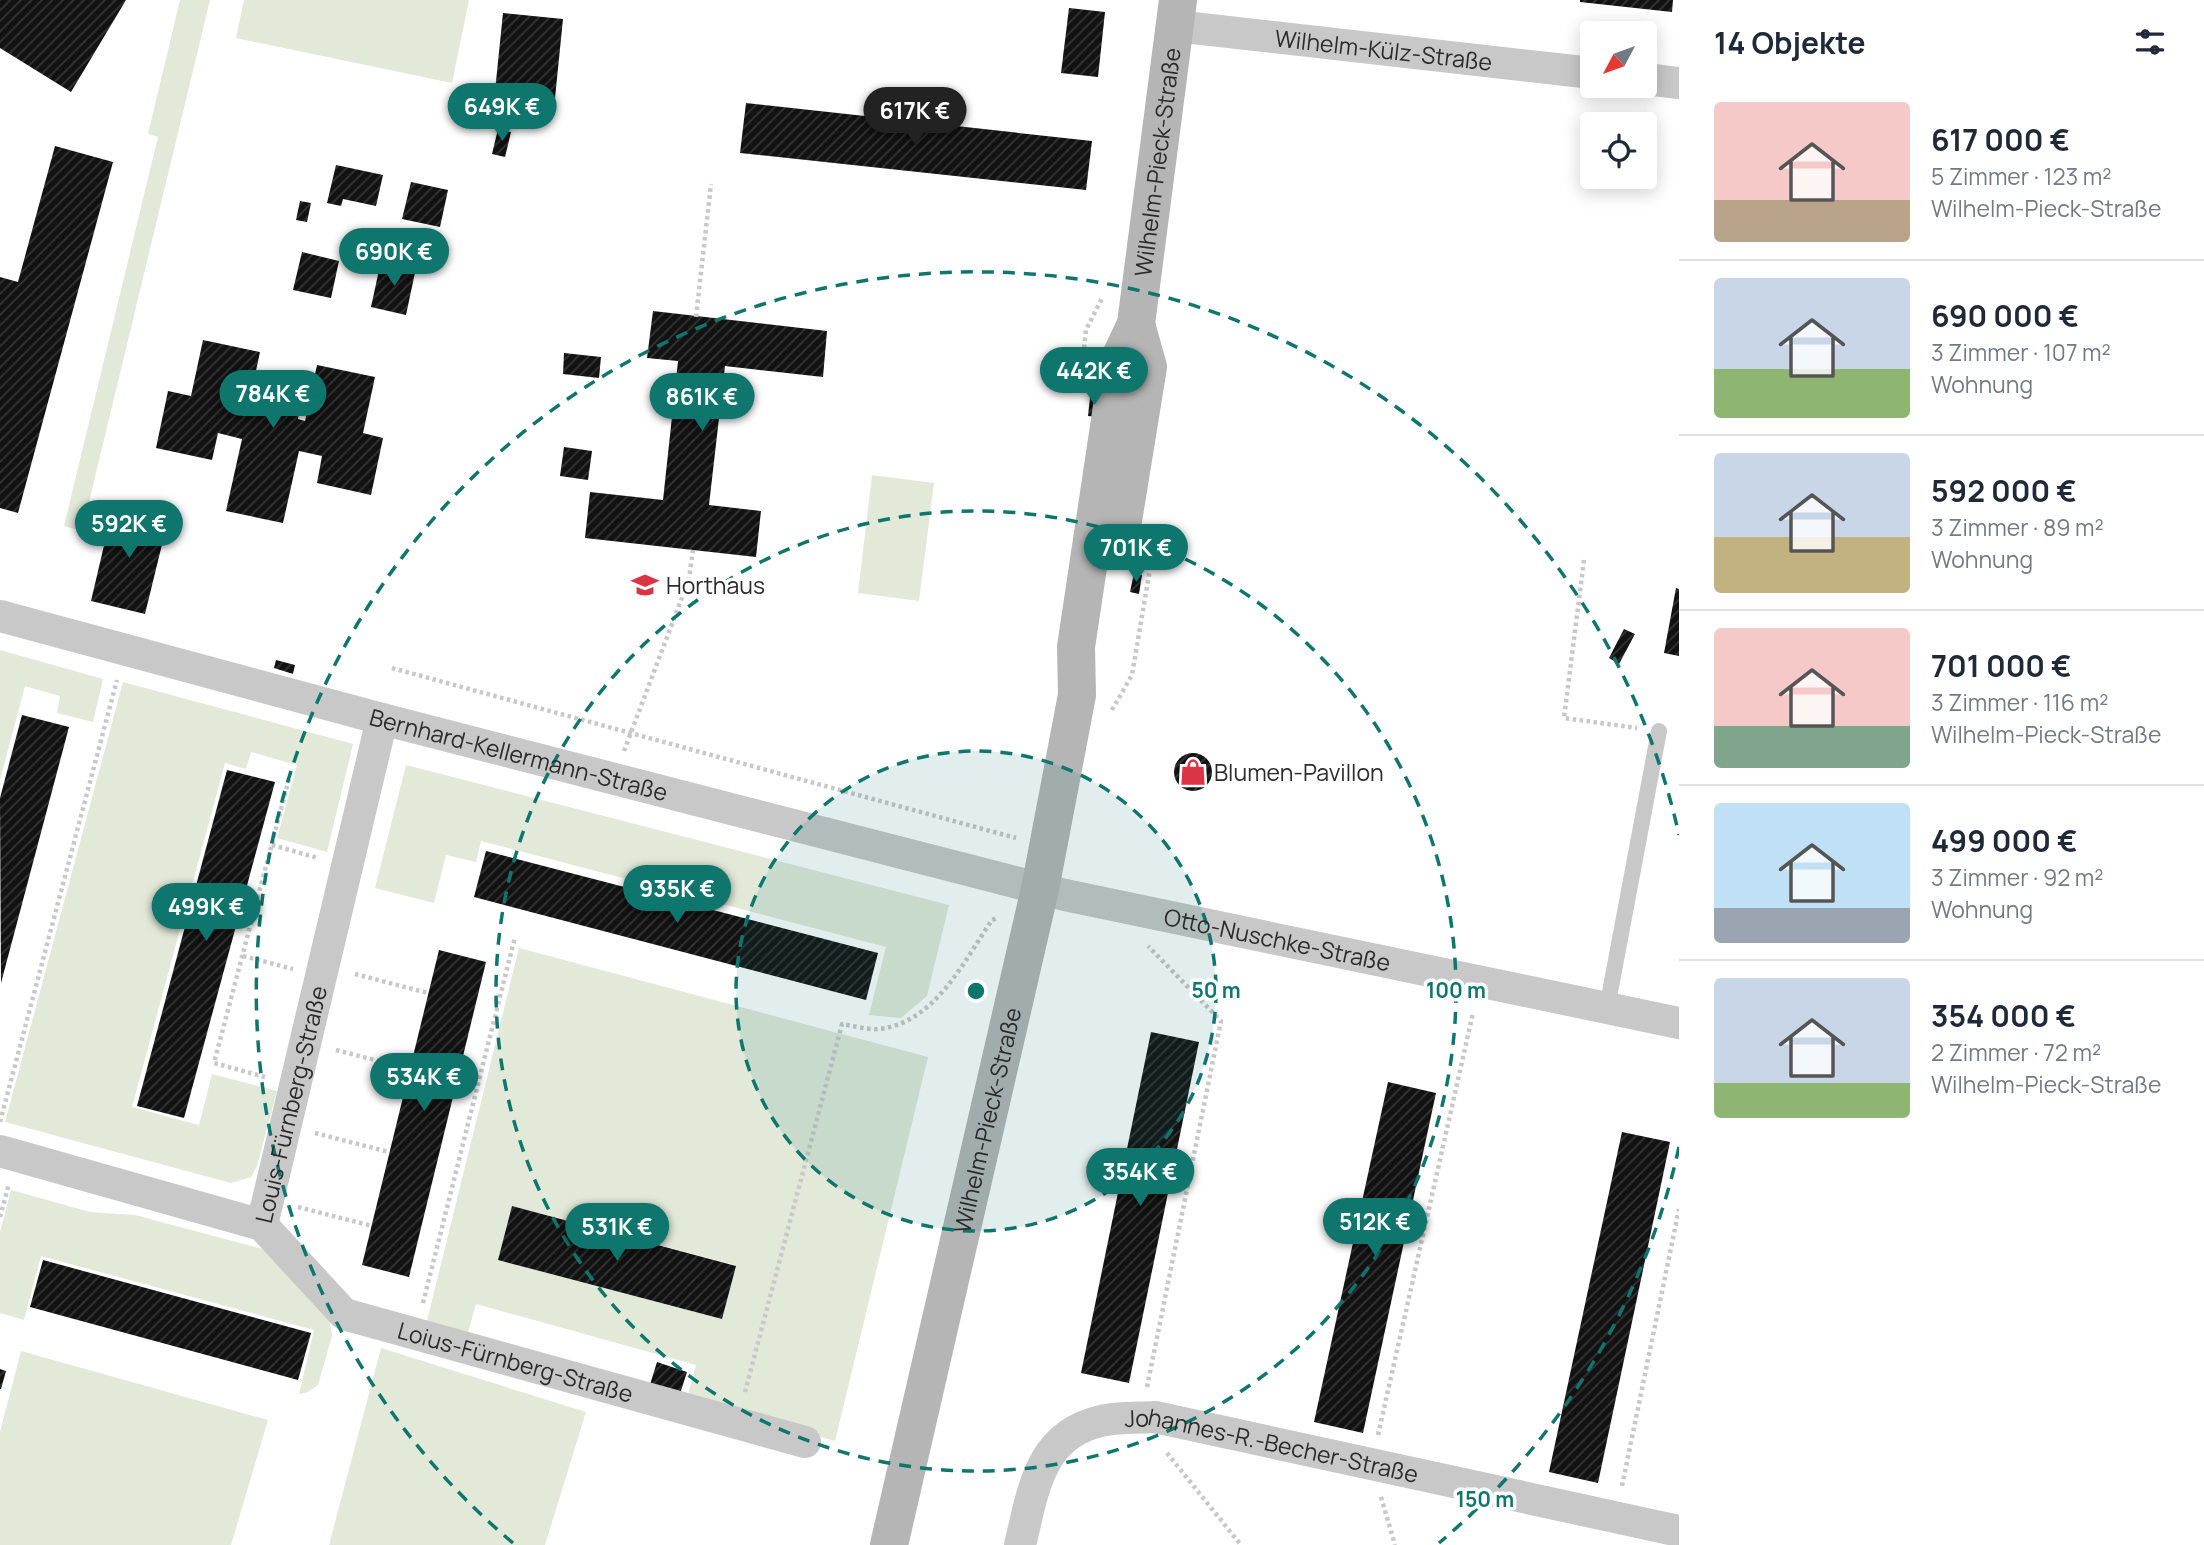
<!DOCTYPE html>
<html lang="de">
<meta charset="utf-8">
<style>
:root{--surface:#fff;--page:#f6f6f7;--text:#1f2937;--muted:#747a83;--line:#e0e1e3;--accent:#0f766e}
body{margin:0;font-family:Manrope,sans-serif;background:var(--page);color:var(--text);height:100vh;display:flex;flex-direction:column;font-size:26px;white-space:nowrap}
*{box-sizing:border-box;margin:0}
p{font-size:23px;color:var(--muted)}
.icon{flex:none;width:38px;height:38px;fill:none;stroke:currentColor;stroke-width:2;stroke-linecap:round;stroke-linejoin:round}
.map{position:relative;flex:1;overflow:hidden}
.side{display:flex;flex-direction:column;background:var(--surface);width:525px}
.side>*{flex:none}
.needle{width:46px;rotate:229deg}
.tools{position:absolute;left:1580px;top:21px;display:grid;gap:14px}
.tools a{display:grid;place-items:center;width:77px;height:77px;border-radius:7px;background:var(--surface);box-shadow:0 4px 18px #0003;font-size:35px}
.price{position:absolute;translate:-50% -60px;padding:0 16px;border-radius:24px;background:var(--accent);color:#fff;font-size:23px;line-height:46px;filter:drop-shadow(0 2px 4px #0008)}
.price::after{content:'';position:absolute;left:50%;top:42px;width:21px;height:16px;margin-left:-10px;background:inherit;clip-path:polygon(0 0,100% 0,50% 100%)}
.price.current{background:#222;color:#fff}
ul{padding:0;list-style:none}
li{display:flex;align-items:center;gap:21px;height:175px;padding:0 35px}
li+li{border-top:2px solid var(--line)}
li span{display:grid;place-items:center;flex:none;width:196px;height:140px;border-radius:7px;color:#555}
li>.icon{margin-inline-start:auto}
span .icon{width:84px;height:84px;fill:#fffc;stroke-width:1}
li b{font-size:30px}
h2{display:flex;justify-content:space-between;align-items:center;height:84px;padding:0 35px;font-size:30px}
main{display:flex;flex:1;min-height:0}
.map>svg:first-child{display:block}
.green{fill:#e2e9d9;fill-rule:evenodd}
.building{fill:url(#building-hatch)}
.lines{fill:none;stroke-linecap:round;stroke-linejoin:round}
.path{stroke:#c8c8c8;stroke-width:4.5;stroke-dasharray:3.5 3.5;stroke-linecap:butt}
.lane{stroke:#c8c8c8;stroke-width:16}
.street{stroke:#c8c8c8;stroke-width:32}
.secondary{stroke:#b5b5b5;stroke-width:38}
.ring{fill:none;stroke:#0f766e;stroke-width:3.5;stroke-dasharray:12 9}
.labels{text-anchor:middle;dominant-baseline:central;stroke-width:7;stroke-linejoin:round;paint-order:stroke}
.street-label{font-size:23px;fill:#2b2b2b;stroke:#fff}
.poi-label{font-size:23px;fill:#2b2b2b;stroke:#fff;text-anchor:start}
.centre{fill:#0f766e;stroke:#fff;stroke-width:3.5}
.ring-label{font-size:21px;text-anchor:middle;font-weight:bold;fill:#0f766e;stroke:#fff;stroke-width:7;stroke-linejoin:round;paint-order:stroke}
</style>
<main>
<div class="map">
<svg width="1679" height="1545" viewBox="0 0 1679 1545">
<defs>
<pattern id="building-hatch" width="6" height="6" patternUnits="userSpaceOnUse" patternTransform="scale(1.75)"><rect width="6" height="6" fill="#121212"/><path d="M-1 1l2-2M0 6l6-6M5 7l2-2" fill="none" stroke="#353535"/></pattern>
</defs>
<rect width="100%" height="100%" fill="#fff"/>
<g class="green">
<path d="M180 0H210L82 531 64 526 158 137 148 134Z"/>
<path d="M244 0H469L452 83 236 38Z"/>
<path d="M872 475 934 483 919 601 858 593Z"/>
<path d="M0 650 103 679 93 722 57 713 60 696 25 686 0 780Z"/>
<path d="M123 682 353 744 327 852 277 838 297 765 251 752 246 769 225 763 132 1107 199 1125 212 1074 277 1091 257 1166 251 1177 231 1183 5 1122Z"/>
<path d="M406 765 949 905 927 996 901 1018 869 1015 886 947 481 841 476 862 446 855 434 903 375 888Z"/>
<path d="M519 948 928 1057 835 1441 687 1399 696 1365 476 1304 466 1340 425 1329ZM512 1206 735 1265 722 1319 498 1260Z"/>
<path d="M11 1190 90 1212 135 1215 266 1250 323 1310 330 1323 332 1336 318 1385 308 1392 299 1394 314 1330 41 1256 24 1320 0 1313V1232Z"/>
<path d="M381 1348 586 1412 545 1545H329Z"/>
<path d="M21 1351 268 1420 231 1545H0V1432Z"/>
</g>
<g class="building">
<path d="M0 0H126L71 92 0 48Z"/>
<path d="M1580 0H1673L1672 12 1580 2Z"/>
<path d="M1069 8 1105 12 1098 77 1061 73Z"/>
<path d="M503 13 563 19 554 108 494 101Z"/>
<path d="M746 103 1092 141 1086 190 740 153Z"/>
<path d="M498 129 511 132 505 157 492 154Z"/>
<path d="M55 146 113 162 18 513 0 508V277L18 282Z"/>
<path d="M336 165 383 175 376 206 343 199 341 206 327 203Z"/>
<path d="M411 182 448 190 440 227 402 219Z"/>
<path d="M300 201 311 203 307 222 296 220Z"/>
<path d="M302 252 339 261 331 298 293 290Z"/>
<path d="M390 262 416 268 406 315 371 307 379 270Z"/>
<path d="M653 311 827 331 823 377 725 366 709 505 761 511 756 557 585 538 590 492 663 500 678 361 647 358Z"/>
<path d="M203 340 260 352 248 408 254 410 255 404 299 413 298 419 305 421 317 365 375 377 363 433 383 438 371 495 317 483 322 456 299 451 283 523 226 511 242 439 218 433 212 460 156 448 168 391 191 396Z"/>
<path d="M564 353 601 357 599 378 563 374Z"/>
<path d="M1090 397 1099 398 1097 417 1088 416Z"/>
<path d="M564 447 592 451 588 480 560 476Z"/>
<path d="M113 507 168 520 145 614 91 601Z"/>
<path d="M1134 573 1142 575 1139 594 1130 592Z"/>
<path d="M1676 588 1679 589V656L1664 653Z"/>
<path d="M1624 629 1635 634 1619 664 1609 658Z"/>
<path d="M276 660 295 665 293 674 274 668Z"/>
<path d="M22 715 69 727 1 983 0 798Z"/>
<circle cx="1193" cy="772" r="19"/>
<path d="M227 770 275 782 184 1118 137 1106Z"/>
<path d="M486 851 878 953 866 1000 474 897Z"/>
<path d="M439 950 486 962 409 1277 362 1265Z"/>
<path d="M1151 1032 1199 1042 1129 1383 1081 1373Z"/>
<path d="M1388 1082 1436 1093 1363 1433 1314 1422Z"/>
<path d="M1622 1132 1670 1142 1598 1483 1549 1472Z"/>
<path d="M512 1206 736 1266 722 1319 498 1260Z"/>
<path d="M43 1260 311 1333 298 1380 30 1307Z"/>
<path d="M657 1362 687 1372 679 1397 649 1388Z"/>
<path d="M0 1369 6 1371 1 1389H0Z"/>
</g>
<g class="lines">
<g class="path">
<path d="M696 317 711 184"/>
<path d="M1084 348 1086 330 1102 298"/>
<path d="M1584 560 1564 718 1637 728"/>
<path d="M392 668 1016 838"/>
<path d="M1112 710 1132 675 1152 557"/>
<path d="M624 751 689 579 693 550"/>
<path d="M272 845 318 858"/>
<path d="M243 956 293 969"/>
<path d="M355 974 428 993"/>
<path d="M336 1050 410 1069"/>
<path d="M265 1077 214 1063 289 779"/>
<path d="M0 1122 117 680"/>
<path d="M315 1133 389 1152"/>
<path d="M298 1207 372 1226"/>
<path d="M0 1217 9 1184"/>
<path d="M423 1303 515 937"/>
<path d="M1147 1387 1221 1021 1148 946"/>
<path d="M745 1392 842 1024C854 1026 868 1030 879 1029 935 1023 964 961 992 920L997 918"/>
<path d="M1378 1435 1473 1013"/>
<path d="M1167 1453 1241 1545"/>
<path d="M1622 1486 1679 1209"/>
<path d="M1381 1497 1395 1545"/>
</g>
<path class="lane" d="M1607 1008 1659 731"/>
<g class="street">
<path id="s1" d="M1175 26 1592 73"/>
<path d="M1645 79 1679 83"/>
<path id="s2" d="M0 616 382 719 1065 895 1679 1023"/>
<path d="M0 1151 262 1225"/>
<path id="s3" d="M262 1225 344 1314 805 1442"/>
<path id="s4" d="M262 1225 382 719"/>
<path id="s5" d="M1020 1545C1033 1493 1038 1435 1101 1421 1118 1417 1138 1418 1155 1417L1679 1531"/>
</g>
<g class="secondary">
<path d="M1120 539 1148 367 1136 324"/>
<path id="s6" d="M889 1545 1040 889 1077 695 1076 647 1119 360 1136 324 1178 0"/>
</g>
</g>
<circle cx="976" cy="991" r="240" fill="#0f766e" fill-opacity=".12"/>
<g class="ring">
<circle cx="976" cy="991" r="240"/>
<circle cx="976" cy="991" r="480"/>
<path d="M1679 1147A720 720 0 0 1 1439 1543M513 1543A720 720 0 1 1 1679 835"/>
</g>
<defs>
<symbol id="school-bare" viewBox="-9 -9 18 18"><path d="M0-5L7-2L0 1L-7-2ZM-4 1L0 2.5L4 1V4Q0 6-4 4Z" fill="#db3545" stroke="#fff" stroke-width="2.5" paint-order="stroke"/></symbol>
<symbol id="shop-bare" viewBox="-9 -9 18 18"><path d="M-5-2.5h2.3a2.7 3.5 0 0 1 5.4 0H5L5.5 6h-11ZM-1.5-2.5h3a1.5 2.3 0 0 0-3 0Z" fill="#db3545" stroke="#fff" stroke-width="2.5" paint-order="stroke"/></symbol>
</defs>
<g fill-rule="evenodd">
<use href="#school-bare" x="626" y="566" width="38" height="38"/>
<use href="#shop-bare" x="1174" y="753" width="38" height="38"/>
</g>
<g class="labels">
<g class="street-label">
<text stroke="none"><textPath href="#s1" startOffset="210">Wilhelm-Külz-Straße</textPath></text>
<text stroke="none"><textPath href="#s6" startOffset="1412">Wilhelm-Pieck-Straße</textPath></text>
<text stroke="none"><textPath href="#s2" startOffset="537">Bernhard-Kellermann-Straße</textPath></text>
<text stroke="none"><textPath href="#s2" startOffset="1318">Otto-Nuschke-Straße</textPath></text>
<text stroke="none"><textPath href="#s4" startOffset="124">Louis-Fürnberg-Straße</textPath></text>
<text stroke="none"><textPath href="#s6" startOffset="436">Wilhelm-Pieck-Straße</textPath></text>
<text stroke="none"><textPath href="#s3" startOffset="299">Loius-Fürnberg-Straße</textPath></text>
<text stroke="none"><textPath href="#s5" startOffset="332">Johannes-R.-Becher-Straße</textPath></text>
</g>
<g class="poi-label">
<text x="666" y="585">Horthaus</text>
<text x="1214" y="772">Blumen-Pavillon</text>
</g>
</g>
<circle cx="976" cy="991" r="10" class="centre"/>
<g class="ring-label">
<text x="1216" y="998">50 m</text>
<text x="1456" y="998">100 m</text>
<text x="1485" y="1507">150 m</text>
</g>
</svg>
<div class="tools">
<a><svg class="needle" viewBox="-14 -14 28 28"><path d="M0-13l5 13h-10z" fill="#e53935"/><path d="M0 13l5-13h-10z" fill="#747a83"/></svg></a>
<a><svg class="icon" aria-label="locate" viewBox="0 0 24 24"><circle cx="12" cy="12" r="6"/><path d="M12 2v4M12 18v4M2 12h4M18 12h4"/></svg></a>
</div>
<b class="price" style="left:502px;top:143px">649K €</b>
<b class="price current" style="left:915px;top:147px">617K €</b>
<b class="price" style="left:394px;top:288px">690K €</b>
<b class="price" style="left:1094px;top:407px">442K €</b>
<b class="price" style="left:273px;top:430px">784K €</b>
<b class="price" style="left:702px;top:433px">861K €</b>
<b class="price" style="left:129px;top:560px">592K €</b>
<b class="price" style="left:1136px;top:584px">701K €</b>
<b class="price" style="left:677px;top:925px">935K €</b>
<b class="price" style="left:206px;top:943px">499K €</b>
<b class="price" style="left:424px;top:1113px">534K €</b>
<b class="price" style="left:1140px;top:1208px">354K €</b>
<b class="price" style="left:1375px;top:1258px">512K €</b>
<b class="price" style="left:617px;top:1263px">531K €</b>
</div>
<section class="side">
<h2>14 Objekte<svg class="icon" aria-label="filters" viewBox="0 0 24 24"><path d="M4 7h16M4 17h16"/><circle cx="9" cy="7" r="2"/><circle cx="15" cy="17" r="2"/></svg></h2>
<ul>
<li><span style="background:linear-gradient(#f6c9c9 70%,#b9a48a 0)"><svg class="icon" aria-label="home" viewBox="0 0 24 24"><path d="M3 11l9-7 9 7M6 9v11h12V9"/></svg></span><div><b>617 000 €</b><p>5 Zimmer · 123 m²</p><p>Wilhelm-Pieck-Straße</p></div></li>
<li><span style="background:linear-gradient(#c9d6e8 65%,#8fb573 0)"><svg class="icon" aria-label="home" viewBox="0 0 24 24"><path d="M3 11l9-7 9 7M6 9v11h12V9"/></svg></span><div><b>690 000 €</b><p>3 Zimmer · 107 m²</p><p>Wohnung</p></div></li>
<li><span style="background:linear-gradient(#c9d6e8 60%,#c2b280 0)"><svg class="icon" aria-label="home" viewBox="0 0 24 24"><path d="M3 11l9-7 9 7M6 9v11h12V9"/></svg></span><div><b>592 000 €</b><p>3 Zimmer · 89 m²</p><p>Wohnung</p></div></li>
<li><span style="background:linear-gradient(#f6c9c9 70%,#7fa58c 0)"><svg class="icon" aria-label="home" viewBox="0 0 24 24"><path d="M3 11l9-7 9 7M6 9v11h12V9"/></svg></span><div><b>701 000 €</b><p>3 Zimmer · 116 m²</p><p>Wilhelm-Pieck-Straße</p></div></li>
<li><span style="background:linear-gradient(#bfe0f5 75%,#9aa5b1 0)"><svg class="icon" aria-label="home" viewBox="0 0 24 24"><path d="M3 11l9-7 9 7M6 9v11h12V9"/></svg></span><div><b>499 000 €</b><p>3 Zimmer · 92 m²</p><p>Wohnung</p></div></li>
<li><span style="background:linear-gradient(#c9d6e8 75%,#8fb573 0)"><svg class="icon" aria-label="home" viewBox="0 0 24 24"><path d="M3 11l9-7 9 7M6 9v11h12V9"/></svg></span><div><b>354 000 €</b><p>2 Zimmer · 72 m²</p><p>Wilhelm-Pieck-Straße</p></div></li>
</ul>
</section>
</main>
